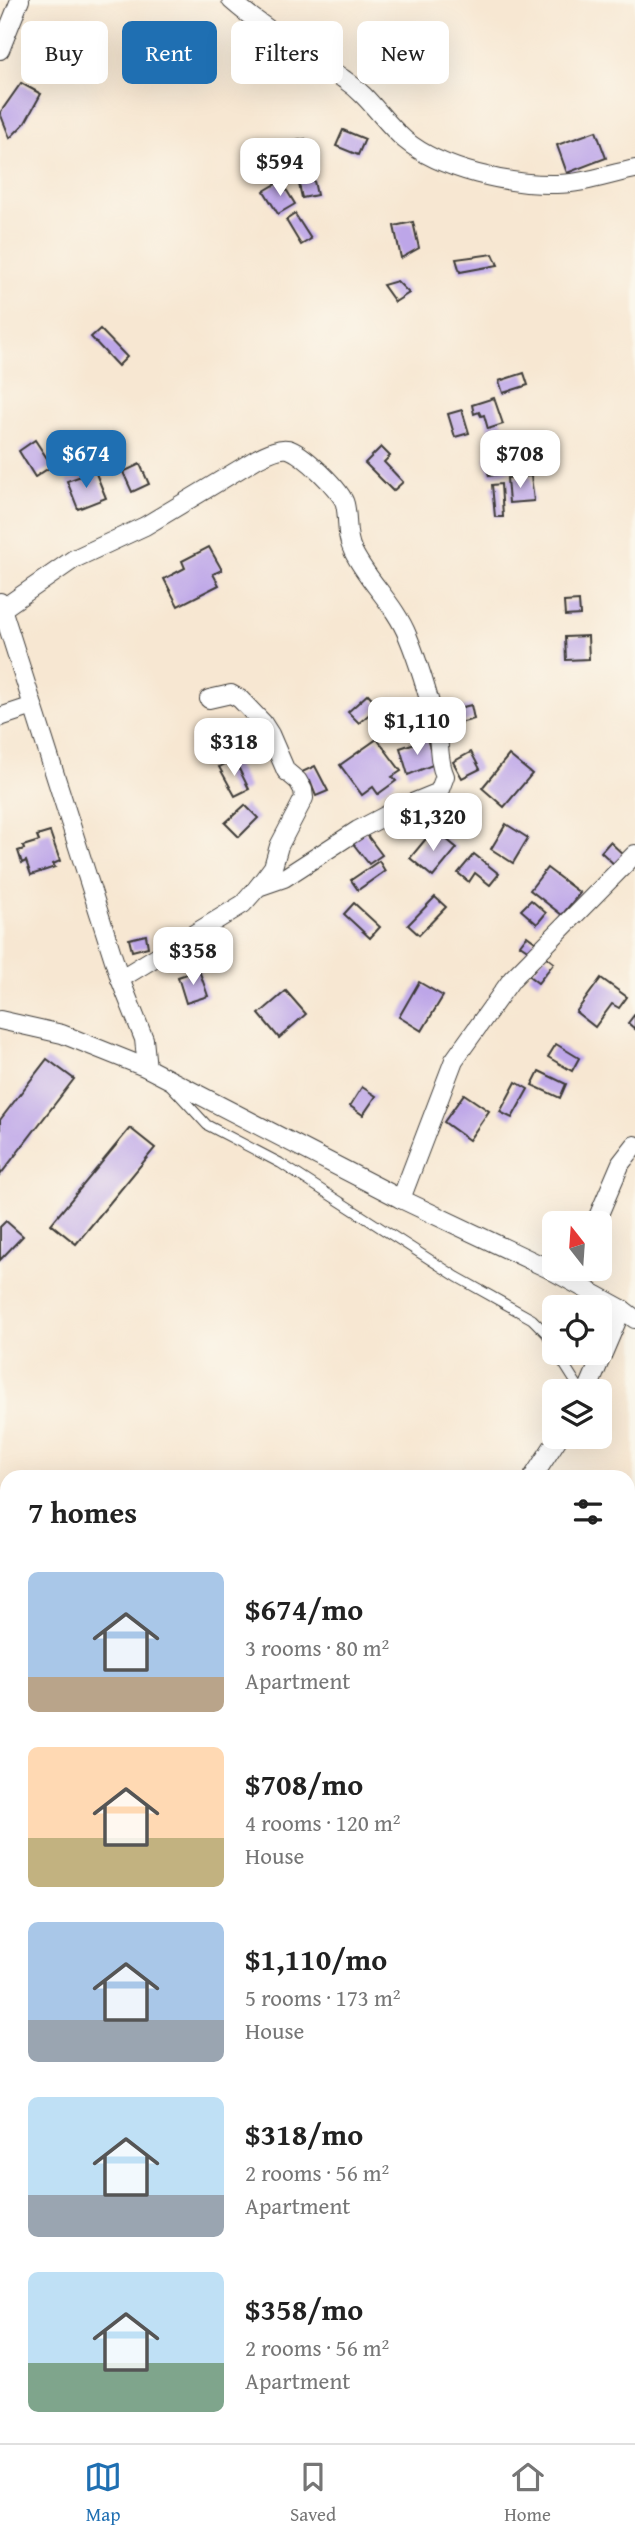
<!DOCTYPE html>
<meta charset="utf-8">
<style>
:root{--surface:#fff;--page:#f6f6f6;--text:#222;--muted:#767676;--line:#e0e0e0;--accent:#1f6fb2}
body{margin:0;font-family:"Gentium Book Plus",serif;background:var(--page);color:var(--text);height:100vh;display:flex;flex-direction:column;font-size:26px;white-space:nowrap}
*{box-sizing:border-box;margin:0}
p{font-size:23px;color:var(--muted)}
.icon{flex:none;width:38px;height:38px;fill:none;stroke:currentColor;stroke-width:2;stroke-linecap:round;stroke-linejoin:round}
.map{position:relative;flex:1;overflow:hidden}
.panel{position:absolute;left:0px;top:1470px;width:635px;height:973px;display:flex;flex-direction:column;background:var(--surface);border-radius:21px 21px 0 0;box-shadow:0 7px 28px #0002}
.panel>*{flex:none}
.banner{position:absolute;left:21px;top:21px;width:593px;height:63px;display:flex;gap:14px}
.needle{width:46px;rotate:343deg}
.tools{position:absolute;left:542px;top:1211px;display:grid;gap:14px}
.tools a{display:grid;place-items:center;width:70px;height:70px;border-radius:10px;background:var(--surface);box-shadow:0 7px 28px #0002;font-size:35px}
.price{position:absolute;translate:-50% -60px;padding:0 16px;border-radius:14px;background:#fff;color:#222;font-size:23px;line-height:46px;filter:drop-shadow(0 2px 4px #0008)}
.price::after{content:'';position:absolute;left:50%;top:42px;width:21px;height:16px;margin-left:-10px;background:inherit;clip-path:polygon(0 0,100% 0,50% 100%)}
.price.selected{background:var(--accent);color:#fff}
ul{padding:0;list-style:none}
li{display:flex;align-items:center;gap:21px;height:175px;padding:0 28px}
li span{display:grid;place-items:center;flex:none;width:196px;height:140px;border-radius:10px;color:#555}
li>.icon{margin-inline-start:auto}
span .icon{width:84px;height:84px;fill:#fffc;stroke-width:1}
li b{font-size:30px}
h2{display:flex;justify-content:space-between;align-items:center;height:84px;padding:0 28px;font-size:30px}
.chip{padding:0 24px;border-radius:10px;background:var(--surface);box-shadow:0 7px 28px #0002;font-size:24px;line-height:63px}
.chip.selected{background:var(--accent);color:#fff}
.tabs{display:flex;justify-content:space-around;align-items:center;height:98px;border-top:2px solid var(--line);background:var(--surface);font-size:19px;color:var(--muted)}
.tabs a{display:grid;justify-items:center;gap:4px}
.tabs .selected{color:var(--accent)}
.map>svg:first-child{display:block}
.building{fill:#bda6e8}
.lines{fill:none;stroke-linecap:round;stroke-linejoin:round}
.lane-casing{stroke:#3d3a37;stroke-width:11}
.street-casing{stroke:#3d3a37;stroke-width:20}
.lane{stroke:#fff;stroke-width:9}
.street{stroke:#fff;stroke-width:18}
</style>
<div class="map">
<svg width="635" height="2443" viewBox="0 0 635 2443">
<rect width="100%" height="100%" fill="#fbf7ec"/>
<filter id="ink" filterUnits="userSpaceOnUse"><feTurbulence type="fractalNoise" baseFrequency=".0143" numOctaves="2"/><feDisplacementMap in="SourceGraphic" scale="14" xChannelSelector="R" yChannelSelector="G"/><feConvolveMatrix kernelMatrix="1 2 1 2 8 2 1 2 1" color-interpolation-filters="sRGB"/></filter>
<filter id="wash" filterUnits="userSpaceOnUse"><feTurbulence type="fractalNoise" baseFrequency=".00686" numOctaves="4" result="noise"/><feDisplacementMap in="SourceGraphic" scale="28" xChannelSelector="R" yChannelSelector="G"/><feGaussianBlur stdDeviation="1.57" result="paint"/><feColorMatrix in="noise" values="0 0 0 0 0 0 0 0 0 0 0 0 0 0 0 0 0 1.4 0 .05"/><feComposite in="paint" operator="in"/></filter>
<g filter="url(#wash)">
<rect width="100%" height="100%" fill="#f7e7d2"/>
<g id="blocks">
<g class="building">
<path d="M21 83 41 94 25 123 10 138 0 113Z"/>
<path d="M343 130 365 139 358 155 336 146Z"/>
<path d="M596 131 606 158 567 173 557 145Z"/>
<path d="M305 139 317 195 302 198 290 142Z"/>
<path d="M281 181 295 204 278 214 264 191Z"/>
<path d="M295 214 311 239 301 245 286 220Z"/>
<path d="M413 222 419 248 401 258 394 226Z"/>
<path d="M493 254 498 265 460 272 456 259Z"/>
<path d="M397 281 409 293 395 302 383 285Z"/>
<path d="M100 329 127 357 118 366 91 337Z"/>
<path d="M524 373 528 385 503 393 499 381Z"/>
<path d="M494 398 503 424 488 429 484 415 481 416 479 412 474 414 472 405Z"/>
<path d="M462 410 469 433 455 437 448 414Z"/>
<path d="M35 440 52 466 35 477 19 451Z"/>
<path d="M381 447 390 456 384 462 403 482 393 491 365 463Z"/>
<path d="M530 448 531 469 510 471 508 449Z"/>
<path d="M505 453 509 472 489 476 485 457Z"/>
<path d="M140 464 149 484 132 492 123 472Z"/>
<path d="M95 471 106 498 78 509 67 481Z"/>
<path d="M531 476 534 501 509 503 507 478Z"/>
<path d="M501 484 503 517H495L492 485Z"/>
<path d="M209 547 222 570 213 574 219 585 178 606 164 579 185 568 182 561Z"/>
<path d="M579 601 580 615 565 616 564 602Z"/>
<path d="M588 636 589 659 566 660 565 637Z"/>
<path d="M368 694 379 706 359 723 348 712Z"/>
<path d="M471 705 474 719 439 729 434 711 450 706 451 710Z"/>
<path d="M377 739 401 771 392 777 396 781 378 794 373 787 362 795 340 765Z"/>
<path d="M427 739 435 764 408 775 400 748Z"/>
<path d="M471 752 480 769 462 778 453 762Z"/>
<path d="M509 755 532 774 504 807 482 788Z"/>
<path d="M234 759 249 789 235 796 219 767Z"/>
<path d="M315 766 328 791 316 796 310 781 306 783 302 772Z"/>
<path d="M245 805 258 818 239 837 225 823Z"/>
<path d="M506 824 528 838 513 863 491 849Z"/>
<path d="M434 829 457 848 433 877 410 858Z"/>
<path d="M364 831 382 855 369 864 351 841Z"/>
<path d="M50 832 60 861 53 864 55 867 31 875 26 861 22 863 18 851 24 849 23 846 39 841 37 836Z"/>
<path d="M610 842 626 857 617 867 601 852Z"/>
<path d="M474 854 499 874 490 885 475 873 469 882 458 873Z"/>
<path d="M379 861 385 871 358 890 351 880Z"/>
<path d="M547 868 580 893 562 915 530 890Z"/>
<path d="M435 897 446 907 419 935 408 925Z"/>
<path d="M531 900 546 913 537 924 521 910Z"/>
<path d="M354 903 380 927 370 938 344 914Z"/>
<path d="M146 935 148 947 132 951 129 939Z"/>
<path d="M527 936 539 945 532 953 520 945Z"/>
<path d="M545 956 554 963 538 983 529 976Z"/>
<path d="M199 970 208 996 186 1003 178 977Z"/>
<path d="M601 978 627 997 619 1008 612 1004 595 1027 576 1012Z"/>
<path d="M419 982 443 996 422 1031 399 1017Z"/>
<path d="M286 991 306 1014 279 1038 259 1014Z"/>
<path d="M635 1014V1029L628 1023Z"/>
<path d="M556 1044 579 1058 572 1071 548 1057Z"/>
<path d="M47 1059 74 1079 0 1175V1120Z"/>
<path d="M539 1071 566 1084 560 1098 532 1085Z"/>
<path d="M516 1082 528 1089 512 1118 500 1112Z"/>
<path d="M362 1087 376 1096 363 1115 350 1106Z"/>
<path d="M464 1094 489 1111 469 1140 444 1122Z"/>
<path d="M130 1128 155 1148 76 1244 51 1224Z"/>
<path d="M6 1221 23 1236 0 1260V1227Z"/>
</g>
</g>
</g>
<g filter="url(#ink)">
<use href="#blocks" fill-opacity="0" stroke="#3d3a37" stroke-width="2"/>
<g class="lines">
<defs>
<g id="lane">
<path d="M170 1085 207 1125 280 1163 457 1277 532 1319 546 1333 555 1348"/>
<path d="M557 1353 581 1391"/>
</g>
<g id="street">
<path d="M231 0C266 31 307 53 345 80 369 96 383 121 405 140 441 170 510 185 556 184 583 184 609 174 635 169"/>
<path d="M0 50 20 0"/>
<path d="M0 602 120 979 144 1039 147 1068"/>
<path d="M2 609 74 559 145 526 258 458C266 454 279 447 288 449 302 452 342 491 345 504 349 521 345 535 353 551 368 582 395 604 408 637 420 666 429 698 437 729 440 745 438 761 445 776L439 792 400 808 358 830 284 878 258 887 243 904 120 979"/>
<path d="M209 699 231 694 240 699 263 723 270 734 286 771 298 781 303 790 304 798 279 846 273 867 258 887"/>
<path d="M0 717 33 706"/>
<path d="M0 1020 62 1034 147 1068 401 1199 549 1269 622 1309 635 1319"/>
<path d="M401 1199 454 1060 512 979 635 854"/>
<path d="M593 1223 597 1219 621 1163 635 1145"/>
<path d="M587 1391 622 1309"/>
<path d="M533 1477 559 1437"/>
<path d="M0 2300 7 2290"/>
</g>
</defs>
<use href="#lane" class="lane-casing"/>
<use href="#street" class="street-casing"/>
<use href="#lane" class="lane"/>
<use href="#street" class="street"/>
</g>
</g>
</svg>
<div class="tools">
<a><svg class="needle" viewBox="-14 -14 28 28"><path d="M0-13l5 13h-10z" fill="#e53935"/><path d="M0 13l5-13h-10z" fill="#767676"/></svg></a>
<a><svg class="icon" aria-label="locate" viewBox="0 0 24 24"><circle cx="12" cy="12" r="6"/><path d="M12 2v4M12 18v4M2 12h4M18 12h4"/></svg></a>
<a><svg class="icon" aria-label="layers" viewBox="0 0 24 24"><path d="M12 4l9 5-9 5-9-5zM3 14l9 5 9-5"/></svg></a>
</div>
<b class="price" style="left:280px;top:198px">$594</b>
<b class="price selected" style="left:86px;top:490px">$674</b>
<b class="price" style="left:520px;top:490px">$708</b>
<b class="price" style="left:417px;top:757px">$1,110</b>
<b class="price" style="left:234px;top:778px">$318</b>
<b class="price" style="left:433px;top:853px">$1,320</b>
<b class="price" style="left:193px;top:987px">$358</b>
<div class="banner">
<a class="chip">Buy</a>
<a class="chip selected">Rent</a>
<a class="chip">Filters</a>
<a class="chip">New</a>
</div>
<section class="panel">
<h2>7 homes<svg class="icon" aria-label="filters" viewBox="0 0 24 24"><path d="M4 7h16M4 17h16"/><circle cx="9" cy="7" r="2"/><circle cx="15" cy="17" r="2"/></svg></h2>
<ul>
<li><span style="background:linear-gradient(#a9c7e8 75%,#b9a48a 0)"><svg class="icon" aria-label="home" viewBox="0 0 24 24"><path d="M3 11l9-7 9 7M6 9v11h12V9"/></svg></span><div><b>$674/mo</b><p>3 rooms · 80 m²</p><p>Apartment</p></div></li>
<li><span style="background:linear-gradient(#ffd9b3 65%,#c2b280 0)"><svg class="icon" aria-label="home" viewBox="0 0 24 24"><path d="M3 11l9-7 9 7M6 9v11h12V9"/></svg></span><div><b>$708/mo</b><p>4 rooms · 120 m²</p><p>House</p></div></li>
<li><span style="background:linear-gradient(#a9c7e8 70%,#9aa5b1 0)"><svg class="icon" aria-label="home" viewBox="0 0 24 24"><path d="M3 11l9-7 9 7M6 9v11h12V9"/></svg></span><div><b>$1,110/mo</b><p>5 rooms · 173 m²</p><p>House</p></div></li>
<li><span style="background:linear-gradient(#bfe0f5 70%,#9aa5b1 0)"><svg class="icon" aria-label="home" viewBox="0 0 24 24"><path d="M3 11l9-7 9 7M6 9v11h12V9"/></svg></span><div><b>$318/mo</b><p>2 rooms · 56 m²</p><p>Apartment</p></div></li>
<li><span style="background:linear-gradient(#bfe0f5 65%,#7fa58c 0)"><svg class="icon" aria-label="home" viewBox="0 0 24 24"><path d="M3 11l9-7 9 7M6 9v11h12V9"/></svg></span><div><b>$358/mo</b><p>2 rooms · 56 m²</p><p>Apartment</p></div></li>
</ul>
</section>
</div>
<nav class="tabs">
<a class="selected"><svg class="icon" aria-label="map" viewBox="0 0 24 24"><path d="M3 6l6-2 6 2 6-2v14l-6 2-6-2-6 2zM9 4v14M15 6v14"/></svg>Map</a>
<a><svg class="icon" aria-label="saved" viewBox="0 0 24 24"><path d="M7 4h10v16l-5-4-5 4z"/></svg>Saved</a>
<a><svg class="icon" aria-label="home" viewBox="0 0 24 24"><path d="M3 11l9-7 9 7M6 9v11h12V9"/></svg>Home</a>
</nav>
